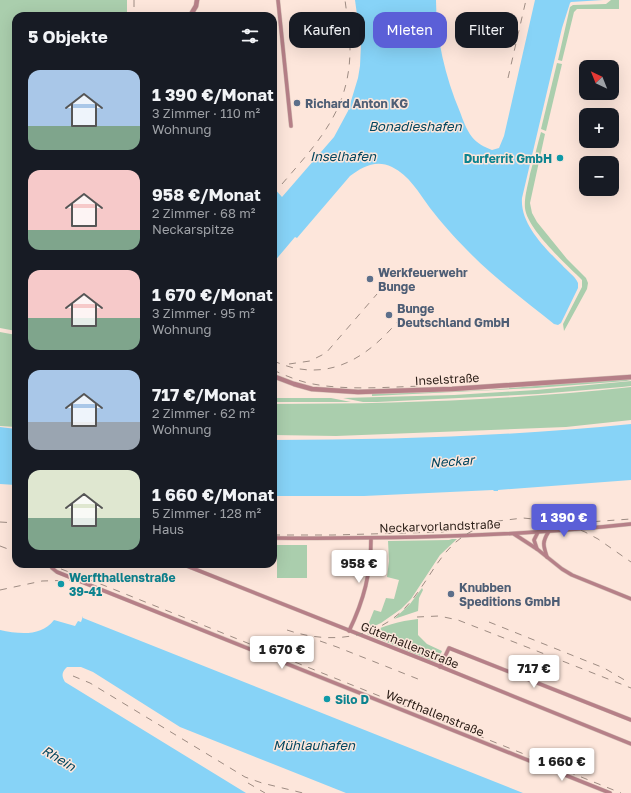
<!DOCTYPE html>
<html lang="de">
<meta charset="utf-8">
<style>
:root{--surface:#171b24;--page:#20242c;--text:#f1f3f6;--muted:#9ea1a6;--accent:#5b5fd7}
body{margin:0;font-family:"Golos Text",sans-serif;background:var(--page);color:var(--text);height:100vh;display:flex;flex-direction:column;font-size:15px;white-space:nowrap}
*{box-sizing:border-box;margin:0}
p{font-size:13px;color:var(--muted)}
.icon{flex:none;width:22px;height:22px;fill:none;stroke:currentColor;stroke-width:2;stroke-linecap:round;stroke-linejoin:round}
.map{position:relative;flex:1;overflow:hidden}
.panel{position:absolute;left:12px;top:12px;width:265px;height:556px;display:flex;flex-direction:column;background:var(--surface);border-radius:12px;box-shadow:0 4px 16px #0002}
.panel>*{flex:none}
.hud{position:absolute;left:289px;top:12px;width:282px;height:36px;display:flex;gap:8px}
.needle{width:26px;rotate:317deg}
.buttons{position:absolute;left:579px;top:60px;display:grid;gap:8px}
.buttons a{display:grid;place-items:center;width:40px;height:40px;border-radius:8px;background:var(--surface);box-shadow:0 4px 16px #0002;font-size:20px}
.price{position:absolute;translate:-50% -34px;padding:0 9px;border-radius:4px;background:#fff;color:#222;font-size:13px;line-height:26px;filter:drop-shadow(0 1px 2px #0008)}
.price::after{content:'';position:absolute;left:50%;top:24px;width:12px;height:9px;margin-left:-6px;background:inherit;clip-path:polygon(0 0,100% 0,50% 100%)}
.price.on{background:var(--accent);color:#fff}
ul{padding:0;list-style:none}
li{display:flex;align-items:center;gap:12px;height:100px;padding:0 16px}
li span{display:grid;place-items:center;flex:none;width:112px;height:80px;border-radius:12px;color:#555}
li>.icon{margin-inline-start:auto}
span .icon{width:48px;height:48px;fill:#fffc;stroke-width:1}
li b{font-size:17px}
h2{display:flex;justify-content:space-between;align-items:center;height:48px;padding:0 16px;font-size:17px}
.pill{padding:0 14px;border-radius:12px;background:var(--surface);box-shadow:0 4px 16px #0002;font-size:14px;line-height:36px}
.pill.on{background:var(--accent);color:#fff}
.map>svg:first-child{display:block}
.green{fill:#aacead}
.water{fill:#87d3f7}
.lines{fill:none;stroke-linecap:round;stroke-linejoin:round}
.minor-casing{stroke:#d7c2b8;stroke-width:4.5}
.tertiary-casing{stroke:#d7c2b8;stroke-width:5.5}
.minor{stroke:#b68088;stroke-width:3.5}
.tertiary{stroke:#b68088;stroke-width:4.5}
.rail{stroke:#9e8c83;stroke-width:1;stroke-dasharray:7 7;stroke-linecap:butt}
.service-dot{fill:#5c6f8a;stroke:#fde6db;stroke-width:1.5}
.culture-dot{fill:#0f9aa8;stroke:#fde6db;stroke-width:1.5}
.labels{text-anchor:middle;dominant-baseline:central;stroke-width:3;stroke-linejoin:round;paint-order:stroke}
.service-label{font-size:12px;font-weight:bold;fill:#4e5e75;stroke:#fde6db;text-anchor:start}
.culture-label{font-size:12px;font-weight:bold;fill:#0d838f;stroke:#fde6db;text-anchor:start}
.street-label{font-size:12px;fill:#2b1e17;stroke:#fde6db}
.water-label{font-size:13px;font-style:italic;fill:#02465f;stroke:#fde6db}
</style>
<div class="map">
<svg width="631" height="793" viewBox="0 0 631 793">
<rect width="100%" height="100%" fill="#fde6db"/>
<g class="green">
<path d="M0 0H127V16H16V331L0 328Z"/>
<path d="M611 0H619V9H577L574 12 562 61 558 60 570 7 573 5 606 4Z"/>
<path d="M557 63 562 64 546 131 541 129Z"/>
<path d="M541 132 545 134 530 203 532 213 537 222 567 259 586 278 588 283 587 289 564 331 563 324 582 287V280C567 265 527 229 525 208 524 197 528 185 530 174 534 160 537 146 541 132Z"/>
<path d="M0 332 16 335V427L0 426Z"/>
<path d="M631 378V380L626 381 536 388 372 396V394L488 390Z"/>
<path d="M631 381V386L622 387 538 394 377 402H363L343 398 454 395 536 390Z"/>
<path d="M631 387V420L566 427 336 436 273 435V404C393 404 512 400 631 387Z"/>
<path d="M273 398H331L351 402H273Z"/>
<path d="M452 539H457L440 555 411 599 401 609 381 623 366 630 374 610 381 612 386 598 394 599 399 580 387 577 389 561 388 541 449 540Z"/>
<rect x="277" y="545" width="30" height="33"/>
<path d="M422 588 423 590 419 598 418 611 394 619 410 604Z"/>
<path d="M418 619V635L427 644 442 651 438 660 435 662 367 634C383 626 399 621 418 619Z"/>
</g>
<g class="water">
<path d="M355 0H436C436 38 445 76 460 112 463 120 466 129 472 137 477 143 484 147 492 150L499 148 504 136 535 0H603L571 2 570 3 562 28 522 198C520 224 545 248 562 265 567 271 575 276 578 283V288L561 323 558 325 554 324C524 300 493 277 466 249 454 237 441 222 430 208 419 193 409 175 392 167 376 159 362 167 350 176L297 238 295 237 273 263V187L282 197 334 137 348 111 358 78 360 66 361 44Z"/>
<path d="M631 424V480L498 490V491H494L493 490 364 496H273V440C392 440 512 436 631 424Z"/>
<path d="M0 427 16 429V485L0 484Z"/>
<path d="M83 616V618L523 793H346L180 727 93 672 81 667H67C62 672 61 675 65 682L246 793H0V630C19 634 41 637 54 620L75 626 78 621 81 622Z"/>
</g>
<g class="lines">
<defs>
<g id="minor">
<path d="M278 0 291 126"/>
<path d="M514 534 537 549 562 569 572 575 631 599"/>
<path d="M273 538C392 539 512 537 631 524"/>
<path d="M537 549 534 540 538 532"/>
<path d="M547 557C543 545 542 542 549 531"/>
<path d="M51 564 52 568 57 572 610 793"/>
<path d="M182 564 429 662 631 744"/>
<path d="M349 631C364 600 371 573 371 538"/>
<path d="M440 667 449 648 631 720"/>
</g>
<g id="tertiary">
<path d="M190 16 196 6 197 0"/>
<path d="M273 376 294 384 312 389 358 392 452 389 631 377"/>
</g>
</defs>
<use href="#minor" class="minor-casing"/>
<use href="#tertiary" class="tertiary-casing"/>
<use href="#minor" class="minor"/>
<use href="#tertiary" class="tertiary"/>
<g class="rail">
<path d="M134 0V16"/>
<path d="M508 78 526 0"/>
<path d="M282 184C319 141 350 109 350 49 350 32 347 16 345 0"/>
<path d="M273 361C282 364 290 368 300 369 345 376 378 346 404 314"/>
<path d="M289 364 310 361 326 353 377 294"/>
<path d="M273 370C284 375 296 380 308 383 345 391 386 387 424 386"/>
<path d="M0 522 16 523"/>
<path d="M568 525 585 532 598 539 631 562"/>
<path d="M273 535H333L442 532 498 521 523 518 574 523 631 519"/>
<path d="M0 546 16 552"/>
<path d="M48 564 103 585 621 793"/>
<path d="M0 590 42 581 78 580 86 581"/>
<path d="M417 617 439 616 458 620 631 688"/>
<path d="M489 622 604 668 628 682"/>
<path d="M287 630C334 646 385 638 415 596 435 570 444 544 476 529"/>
<path d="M320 641 337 647 423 681"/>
<path d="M73 676 90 683 245 777 262 783 303 793"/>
<path d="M248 783 265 793"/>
</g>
</g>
<g class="service-dot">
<circle cx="297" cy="103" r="4"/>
<circle cx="370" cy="279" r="4"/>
<circle cx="389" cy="315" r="4"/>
<circle cx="451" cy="594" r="4"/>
</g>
<g class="culture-dot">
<circle cx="560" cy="158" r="4"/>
<circle cx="61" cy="584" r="4"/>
<circle cx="327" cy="699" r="4"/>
</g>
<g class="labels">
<g class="service-label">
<text x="305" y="103">Richard Anton KG</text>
<text x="378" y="272">Werkfeuerwehr<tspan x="378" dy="14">Bunge</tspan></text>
<text x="397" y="308">Bunge<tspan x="397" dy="14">Deutschland GmbH</tspan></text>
<text x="459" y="587">Knubben<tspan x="459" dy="14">Speditions GmbH</tspan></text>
</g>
<g class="culture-label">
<text x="552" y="158" text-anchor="end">Durferrit GmbH</text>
<text x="69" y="577">Werfthallenstraße<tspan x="69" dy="14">39-41</tspan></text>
<text x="335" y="699">Silo D</text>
</g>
<g class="street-label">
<text transform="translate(447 379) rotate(-3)">Inselstraße</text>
<text transform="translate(440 526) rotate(-2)">Neckarvorlandstraße</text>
<text transform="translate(410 645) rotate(22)">Güterhallenstraße</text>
<text transform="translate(435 713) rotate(22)">Werfthallenstraße</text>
</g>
<g class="water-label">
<text x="415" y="126">Bonadieshafen</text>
<text x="343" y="156">Inselhafen</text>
<text transform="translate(452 461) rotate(-4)">Neckar</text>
<text x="314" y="745">Mühlauhafen</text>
<text transform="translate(59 758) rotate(31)">Rhein</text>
</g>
</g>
</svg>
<div class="buttons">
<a><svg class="needle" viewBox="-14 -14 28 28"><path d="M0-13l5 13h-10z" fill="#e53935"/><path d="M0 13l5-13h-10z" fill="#9ea1a6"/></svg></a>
<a>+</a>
<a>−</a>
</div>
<b class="price on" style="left:564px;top:538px">1 390 €</b>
<b class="price" style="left:359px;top:584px">958 €</b>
<b class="price" style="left:282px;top:670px">1 670 €</b>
<b class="price" style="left:534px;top:689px">717 €</b>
<b class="price" style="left:562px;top:782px">1 660 €</b>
<div class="hud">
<a class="pill">Kaufen</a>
<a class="pill on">Mieten</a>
<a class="pill">Filter</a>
</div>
<section class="panel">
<h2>5 Objekte<svg class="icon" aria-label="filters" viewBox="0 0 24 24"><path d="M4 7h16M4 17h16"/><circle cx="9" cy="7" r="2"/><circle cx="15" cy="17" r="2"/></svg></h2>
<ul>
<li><span style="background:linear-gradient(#a9c7e8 70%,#7fa58c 0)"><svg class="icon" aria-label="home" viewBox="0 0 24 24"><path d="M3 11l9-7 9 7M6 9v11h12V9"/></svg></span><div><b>1 390 €/Monat</b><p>3 Zimmer · 110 m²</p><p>Wohnung</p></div></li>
<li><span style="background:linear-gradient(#f6c9c9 75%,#7fa58c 0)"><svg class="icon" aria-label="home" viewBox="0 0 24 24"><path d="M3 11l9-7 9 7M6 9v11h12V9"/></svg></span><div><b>958 €/Monat</b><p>2 Zimmer · 68 m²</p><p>Neckarspitze</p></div></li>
<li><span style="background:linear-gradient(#f6c9c9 60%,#7fa58c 0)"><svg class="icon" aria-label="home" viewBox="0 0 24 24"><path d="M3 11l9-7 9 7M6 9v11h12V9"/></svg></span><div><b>1 670 €/Monat</b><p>3 Zimmer · 95 m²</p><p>Wohnung</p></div></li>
<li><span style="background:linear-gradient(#a9c7e8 65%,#9aa5b1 0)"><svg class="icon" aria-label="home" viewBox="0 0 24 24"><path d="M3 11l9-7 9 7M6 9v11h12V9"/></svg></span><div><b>717 €/Monat</b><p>2 Zimmer · 62 m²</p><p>Wohnung</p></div></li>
<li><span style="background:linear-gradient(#dfe7d0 60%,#7fa58c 0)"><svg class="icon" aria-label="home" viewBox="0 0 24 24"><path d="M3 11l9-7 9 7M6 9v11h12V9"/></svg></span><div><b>1 660 €/Monat</b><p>5 Zimmer · 128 m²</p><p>Haus</p></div></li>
</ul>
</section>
</div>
